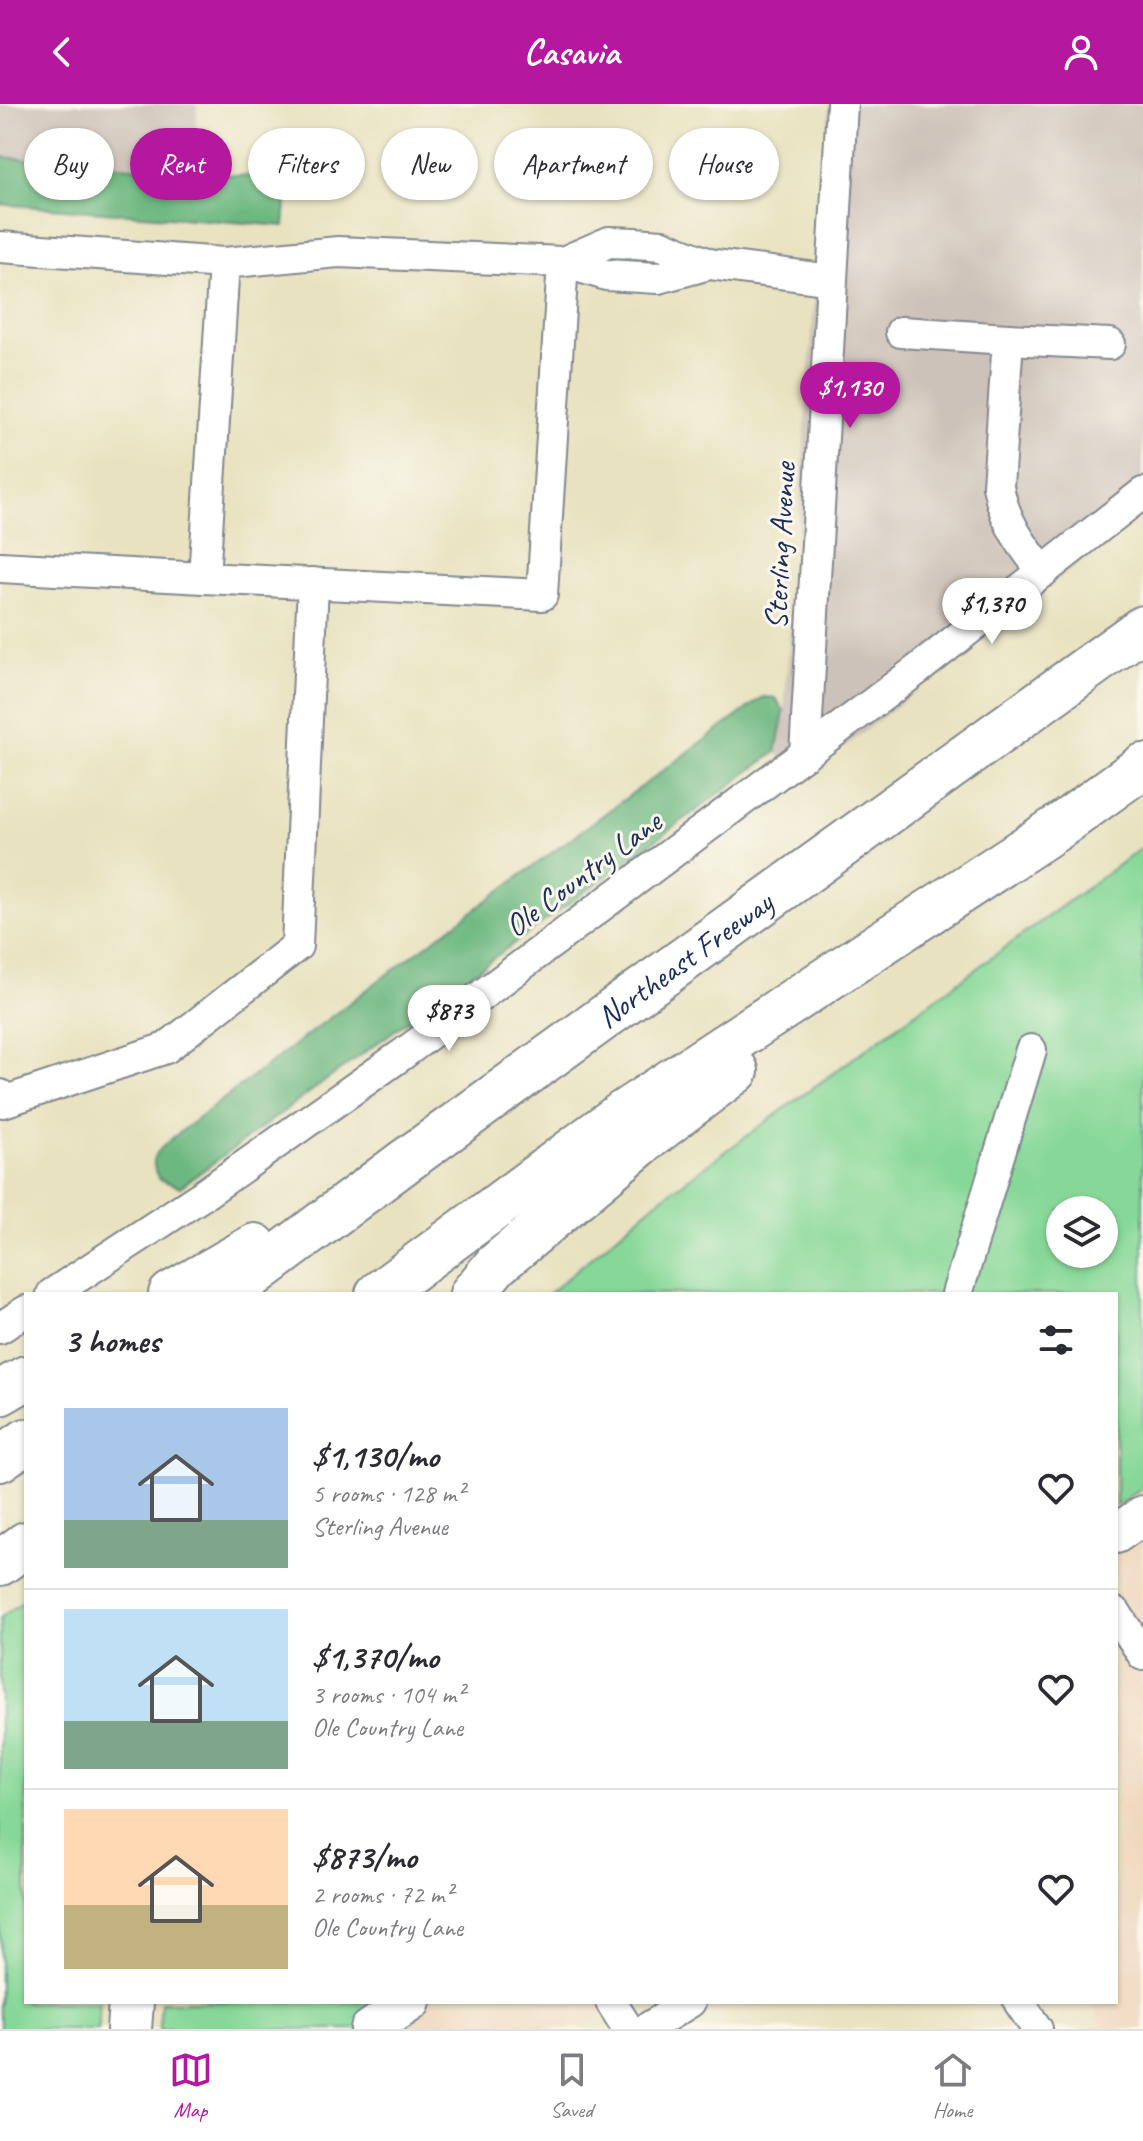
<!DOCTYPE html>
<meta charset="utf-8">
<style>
:root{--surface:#fff;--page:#f2f2f3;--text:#2b2b33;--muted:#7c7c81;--line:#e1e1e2;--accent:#b5179e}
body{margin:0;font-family:Caveat,sans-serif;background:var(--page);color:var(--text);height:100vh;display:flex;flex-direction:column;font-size:30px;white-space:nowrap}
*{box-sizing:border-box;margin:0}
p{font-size:26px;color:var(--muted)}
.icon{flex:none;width:44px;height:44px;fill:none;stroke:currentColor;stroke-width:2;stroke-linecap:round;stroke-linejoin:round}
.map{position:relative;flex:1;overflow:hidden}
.drawer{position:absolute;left:24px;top:1188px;width:1094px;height:712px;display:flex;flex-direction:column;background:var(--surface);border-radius:0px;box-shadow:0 2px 6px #0004}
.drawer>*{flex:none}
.banner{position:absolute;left:24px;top:24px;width:1096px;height:72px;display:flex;gap:16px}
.buttons{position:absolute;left:1046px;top:1092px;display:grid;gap:16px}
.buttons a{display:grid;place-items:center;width:72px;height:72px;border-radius:50%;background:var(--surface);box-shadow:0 2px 6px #0004;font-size:40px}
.price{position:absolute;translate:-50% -68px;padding:0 18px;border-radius:28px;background:#fff;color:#222;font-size:26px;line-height:52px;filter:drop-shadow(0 2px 4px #0008)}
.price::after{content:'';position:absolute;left:50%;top:48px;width:24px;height:18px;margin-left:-12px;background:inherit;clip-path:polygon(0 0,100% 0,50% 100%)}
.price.selected{background:var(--accent);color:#fff}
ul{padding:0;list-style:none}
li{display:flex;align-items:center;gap:24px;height:200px;padding:0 40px}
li+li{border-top:2px solid var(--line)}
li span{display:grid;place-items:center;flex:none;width:224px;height:160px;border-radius:0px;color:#555}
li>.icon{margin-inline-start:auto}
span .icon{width:96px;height:96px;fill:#fffc;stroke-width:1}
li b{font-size:34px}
h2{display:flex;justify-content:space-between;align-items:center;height:96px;padding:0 40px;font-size:34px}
.pill{padding:0 28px;border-radius:36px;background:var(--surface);box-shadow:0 2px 6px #0004;font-size:28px;line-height:72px}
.pill.selected{background:var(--accent);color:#fff}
header{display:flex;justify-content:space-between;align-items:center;height:104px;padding:0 40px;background:var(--accent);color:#fff;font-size:36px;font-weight:700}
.menu{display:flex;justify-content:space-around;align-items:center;height:112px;border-top:2px solid var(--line);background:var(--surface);font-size:22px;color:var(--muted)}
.menu a{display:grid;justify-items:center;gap:4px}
.menu .selected{color:var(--accent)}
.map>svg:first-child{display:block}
.built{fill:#efd6bc}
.industrial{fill:#cdc2b9}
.green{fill:#87d898;stroke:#51847b;stroke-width:2;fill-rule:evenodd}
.forest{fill:#6db880;stroke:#44746f;stroke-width:2}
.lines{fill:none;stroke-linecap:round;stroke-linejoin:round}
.minor-casing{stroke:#82888f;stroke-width:34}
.major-casing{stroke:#82888f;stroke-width:42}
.highway-casing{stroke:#82888f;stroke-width:48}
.minor{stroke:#fff;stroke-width:30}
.major{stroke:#fff;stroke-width:38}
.highway{stroke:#fff;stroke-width:44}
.labels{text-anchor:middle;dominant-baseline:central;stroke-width:6;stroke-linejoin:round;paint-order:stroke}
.street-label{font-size:32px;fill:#1b2f5e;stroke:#fbf7ec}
</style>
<header><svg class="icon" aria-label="back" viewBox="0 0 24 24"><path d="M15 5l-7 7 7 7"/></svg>Casavia<svg class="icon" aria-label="person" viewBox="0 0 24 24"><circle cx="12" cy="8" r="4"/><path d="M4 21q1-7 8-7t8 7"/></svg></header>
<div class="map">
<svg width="1143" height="1925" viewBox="0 0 1143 1925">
<rect width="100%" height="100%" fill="#fbf7ec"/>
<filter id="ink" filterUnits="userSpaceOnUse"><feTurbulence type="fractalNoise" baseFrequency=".0125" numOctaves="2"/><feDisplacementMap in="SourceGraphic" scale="16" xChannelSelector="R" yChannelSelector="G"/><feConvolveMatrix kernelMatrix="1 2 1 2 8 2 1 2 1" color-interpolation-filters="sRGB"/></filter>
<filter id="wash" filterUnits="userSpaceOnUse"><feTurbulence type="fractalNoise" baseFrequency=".006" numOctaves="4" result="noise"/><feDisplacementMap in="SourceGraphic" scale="32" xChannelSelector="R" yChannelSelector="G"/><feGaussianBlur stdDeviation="1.8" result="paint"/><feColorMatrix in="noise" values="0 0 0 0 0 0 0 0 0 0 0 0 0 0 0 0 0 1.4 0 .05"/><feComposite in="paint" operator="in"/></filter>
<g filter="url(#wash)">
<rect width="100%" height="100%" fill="#e8e2c0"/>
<g class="built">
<path d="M1143 1384V1925H1105L1090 1898H1116V1402Z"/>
<path d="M392 1898H617L578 1925H360Z"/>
</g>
<g class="industrial">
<path d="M0 0H197L194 68 0 53Z"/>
<path d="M829 0H1143V409L800 678 776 648 784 608Z"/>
</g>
<g class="green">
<path d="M1143 743V1384L1116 1402V1190H548L659 1096ZM1060 1106H1104V1150H1060Z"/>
<path d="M26 1495V1898H99L98 1925H0V1514Z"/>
<path d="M161 1898H392L360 1925H159Z"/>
</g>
<g class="forest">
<path d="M0 53 288 75 284 122 0 100Z"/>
<path d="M763 593 776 594 784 608 776 648 180 1083 159 1075C148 1055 155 1049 171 1035L382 874Z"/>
</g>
</g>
<g filter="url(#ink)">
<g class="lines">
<defs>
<g id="minor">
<path d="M0 143 224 159"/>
<path d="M563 158 542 491 204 474 224 159 338 148 563 158 606 171 658 174 709 160"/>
<path d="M563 158 609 138 635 139 662 141 709 160 832 176"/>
<path d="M901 228 1008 235 998 382C1004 417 1021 440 1043 468"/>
<path d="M1008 235 1110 240"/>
<path d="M0 463 204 474"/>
<path d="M805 650 842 0"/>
<path d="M0 991 3 998 166 944 297 842 313 479"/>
<path d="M52 1190 203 1091 403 950 917 566 1143 389"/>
<path d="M957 1190 1031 946"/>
<path d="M0 1224 26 1207"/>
<path d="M1116 1509 1143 1551"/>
<path d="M611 1898 628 1925"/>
<path d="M1019 1898 1037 1925"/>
<path d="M646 1925 690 1898"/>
</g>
<g id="major">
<path d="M1116 1430 1143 1411"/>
<path d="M370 1925 411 1898"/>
</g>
<g id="highway">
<path d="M171 1190 255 1142"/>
<path id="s1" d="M228 1190 404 1058 1143 524"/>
<path d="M378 1190 623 1009 1060 722 1143 662"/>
<path d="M472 1190 496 1161 644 1037 736 967"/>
<path d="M0 1289 26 1274"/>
<path d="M0 1355 26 1337"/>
<path d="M0 1459 26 1440"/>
<path d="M129 1925 131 1898"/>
</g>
</defs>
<use href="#minor" class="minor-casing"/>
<use href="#major" class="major-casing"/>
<use href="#highway" class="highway-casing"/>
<use href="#minor" class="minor"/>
<use href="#major" class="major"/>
<use href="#highway" class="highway"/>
</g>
</g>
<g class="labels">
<g class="street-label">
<text transform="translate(780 442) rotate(-87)">Sterling Avenue</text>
<text transform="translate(583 770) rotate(-37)">Ole Country Lane</text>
<text stroke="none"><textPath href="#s1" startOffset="566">Northeast Freeway</textPath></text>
</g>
</g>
</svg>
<div class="buttons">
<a><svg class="icon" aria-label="layers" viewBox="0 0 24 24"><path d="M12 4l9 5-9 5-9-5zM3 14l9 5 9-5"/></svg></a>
</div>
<b class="price selected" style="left:850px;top:326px">$1,130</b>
<b class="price" style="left:992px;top:542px">$1,370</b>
<b class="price" style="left:449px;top:949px">$873</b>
<div class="banner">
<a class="pill">Buy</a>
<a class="pill selected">Rent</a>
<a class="pill">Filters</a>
<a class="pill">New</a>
<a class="pill">Apartment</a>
<a class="pill">House</a>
</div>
<section class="drawer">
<h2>3 homes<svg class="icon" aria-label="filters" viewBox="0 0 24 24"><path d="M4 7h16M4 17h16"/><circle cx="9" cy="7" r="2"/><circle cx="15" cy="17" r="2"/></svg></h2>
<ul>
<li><span style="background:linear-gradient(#a9c7e8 70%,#7fa58c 0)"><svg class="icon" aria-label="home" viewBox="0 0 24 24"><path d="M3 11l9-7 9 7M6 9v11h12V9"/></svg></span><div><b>$1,130/mo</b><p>5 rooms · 128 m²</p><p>Sterling Avenue</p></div><svg class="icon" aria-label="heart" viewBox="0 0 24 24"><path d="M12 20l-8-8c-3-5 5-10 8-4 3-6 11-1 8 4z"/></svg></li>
<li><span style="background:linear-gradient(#bfe0f5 70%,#7fa58c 0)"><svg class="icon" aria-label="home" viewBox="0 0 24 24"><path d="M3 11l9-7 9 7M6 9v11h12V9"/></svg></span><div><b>$1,370/mo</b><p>3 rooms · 104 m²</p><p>Ole Country Lane</p></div><svg class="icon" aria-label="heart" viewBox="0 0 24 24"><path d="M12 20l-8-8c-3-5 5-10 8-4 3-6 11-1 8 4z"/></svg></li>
<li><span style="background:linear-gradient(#ffd9b3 60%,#c2b280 0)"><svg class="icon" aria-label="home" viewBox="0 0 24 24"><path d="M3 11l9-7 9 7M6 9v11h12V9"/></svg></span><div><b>$873/mo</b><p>2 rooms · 72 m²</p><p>Ole Country Lane</p></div><svg class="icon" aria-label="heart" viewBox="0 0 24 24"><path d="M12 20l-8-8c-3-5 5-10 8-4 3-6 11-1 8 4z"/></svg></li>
</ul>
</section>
</div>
<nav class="menu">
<a class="selected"><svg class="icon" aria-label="map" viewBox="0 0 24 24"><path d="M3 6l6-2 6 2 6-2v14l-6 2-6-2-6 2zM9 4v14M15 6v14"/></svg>Map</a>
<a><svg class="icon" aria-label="saved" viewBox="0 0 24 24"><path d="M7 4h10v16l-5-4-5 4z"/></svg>Saved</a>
<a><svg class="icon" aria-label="home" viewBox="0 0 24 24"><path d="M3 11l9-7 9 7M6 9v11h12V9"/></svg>Home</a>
</nav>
